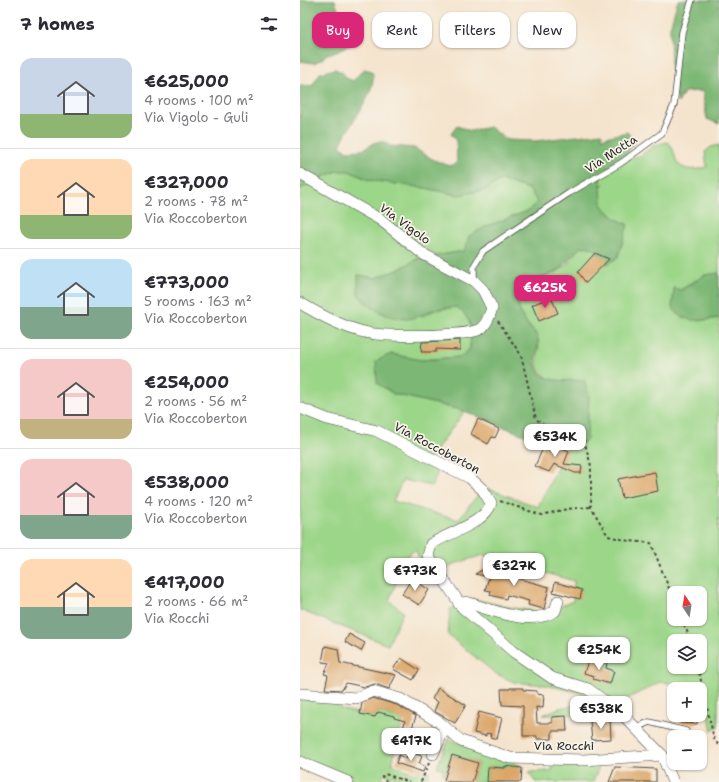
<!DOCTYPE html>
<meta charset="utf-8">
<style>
:root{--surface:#fff;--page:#f2f2f3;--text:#2b2b33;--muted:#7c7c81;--line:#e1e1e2;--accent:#db2777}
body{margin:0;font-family:"Shantell Sans",sans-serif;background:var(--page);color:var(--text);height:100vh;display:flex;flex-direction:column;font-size:15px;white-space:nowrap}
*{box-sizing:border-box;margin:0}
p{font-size:13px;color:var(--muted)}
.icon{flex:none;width:22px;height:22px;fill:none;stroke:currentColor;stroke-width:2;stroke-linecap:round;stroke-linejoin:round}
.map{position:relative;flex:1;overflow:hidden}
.panel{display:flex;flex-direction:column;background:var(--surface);width:300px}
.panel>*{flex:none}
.guide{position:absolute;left:12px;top:12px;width:347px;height:36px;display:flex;gap:8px}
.needle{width:26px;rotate:348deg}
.controls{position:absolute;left:367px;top:586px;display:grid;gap:8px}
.controls a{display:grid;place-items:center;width:40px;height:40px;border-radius:8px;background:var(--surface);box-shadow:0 1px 3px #0004;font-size:20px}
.price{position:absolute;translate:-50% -34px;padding:0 9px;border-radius:8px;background:#fff;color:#222;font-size:13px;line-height:26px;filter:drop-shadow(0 1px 2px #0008)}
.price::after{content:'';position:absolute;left:50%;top:24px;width:12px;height:9px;margin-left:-6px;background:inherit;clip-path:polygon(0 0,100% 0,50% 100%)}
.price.on{background:var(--accent);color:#fff}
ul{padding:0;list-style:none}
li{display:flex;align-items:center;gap:12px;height:100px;padding:0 20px}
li+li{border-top:1px solid var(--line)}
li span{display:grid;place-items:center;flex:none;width:112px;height:80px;border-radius:12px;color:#555}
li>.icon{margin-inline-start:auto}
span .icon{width:48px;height:48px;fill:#fffc;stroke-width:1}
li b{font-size:17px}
h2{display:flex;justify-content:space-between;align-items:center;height:48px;padding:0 20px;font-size:17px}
.tag{padding:0 14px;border-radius:12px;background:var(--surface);box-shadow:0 1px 3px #0004;font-size:14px;line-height:36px}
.tag.on{background:var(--accent);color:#fff}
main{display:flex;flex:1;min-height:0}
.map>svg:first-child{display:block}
.green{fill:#9cd689;stroke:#64805a;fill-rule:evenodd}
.forest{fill:#7db775;stroke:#547150}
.building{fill:#dca669}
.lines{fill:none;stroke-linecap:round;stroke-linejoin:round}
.lane-casing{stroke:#494743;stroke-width:7}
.street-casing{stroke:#494743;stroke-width:12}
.path{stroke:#494743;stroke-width:2;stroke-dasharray:3 3;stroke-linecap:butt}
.lane{stroke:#fff;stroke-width:5.5}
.street{stroke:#fff;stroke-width:11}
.labels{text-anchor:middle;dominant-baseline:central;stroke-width:3.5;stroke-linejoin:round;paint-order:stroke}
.street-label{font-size:12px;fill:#2b2b2b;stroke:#f7f3e8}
</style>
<main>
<section class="panel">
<h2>7 homes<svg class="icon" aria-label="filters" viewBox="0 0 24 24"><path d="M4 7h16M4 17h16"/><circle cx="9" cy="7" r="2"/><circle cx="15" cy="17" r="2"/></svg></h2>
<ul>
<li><span style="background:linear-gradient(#c9d6e8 70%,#8fb573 0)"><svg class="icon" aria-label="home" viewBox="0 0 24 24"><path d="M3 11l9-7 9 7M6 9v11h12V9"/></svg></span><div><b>€625,000</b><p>4 rooms · 100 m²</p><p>Via Vigolo - Guli</p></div></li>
<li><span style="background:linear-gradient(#ffd9b3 70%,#8fb573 0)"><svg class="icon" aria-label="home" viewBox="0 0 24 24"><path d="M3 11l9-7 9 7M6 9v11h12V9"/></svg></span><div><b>€327,000</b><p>2 rooms · 78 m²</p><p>Via Roccoberton</p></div></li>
<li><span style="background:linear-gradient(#bfe0f5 60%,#7fa58c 0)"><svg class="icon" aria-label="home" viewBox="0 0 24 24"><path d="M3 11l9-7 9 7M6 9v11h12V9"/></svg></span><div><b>€773,000</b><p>5 rooms · 163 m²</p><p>Via Roccoberton</p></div></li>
<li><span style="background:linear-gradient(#f6c9c9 75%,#c2b280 0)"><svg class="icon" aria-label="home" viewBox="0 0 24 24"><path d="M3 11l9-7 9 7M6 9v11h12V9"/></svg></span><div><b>€254,000</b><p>2 rooms · 56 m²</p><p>Via Roccoberton</p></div></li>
<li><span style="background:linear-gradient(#f6c9c9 70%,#7fa58c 0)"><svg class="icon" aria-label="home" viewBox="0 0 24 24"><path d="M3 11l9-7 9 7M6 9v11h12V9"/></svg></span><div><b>€538,000</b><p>4 rooms · 120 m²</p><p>Via Roccoberton</p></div></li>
<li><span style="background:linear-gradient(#ffd9b3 60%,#7fa58c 0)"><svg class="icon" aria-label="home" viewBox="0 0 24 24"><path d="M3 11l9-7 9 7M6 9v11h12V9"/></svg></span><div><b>€417,000</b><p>2 rooms · 66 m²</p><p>Via Rocchi</p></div></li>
</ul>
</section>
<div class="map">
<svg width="419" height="782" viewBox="0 0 419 782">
<rect width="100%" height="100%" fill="#f7f3e8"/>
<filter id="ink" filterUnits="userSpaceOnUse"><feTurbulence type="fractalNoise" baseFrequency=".025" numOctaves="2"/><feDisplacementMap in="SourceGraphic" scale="8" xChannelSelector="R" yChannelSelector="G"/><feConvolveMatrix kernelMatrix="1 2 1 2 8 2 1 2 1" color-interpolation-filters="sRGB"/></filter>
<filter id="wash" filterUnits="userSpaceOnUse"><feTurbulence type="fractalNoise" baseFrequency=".012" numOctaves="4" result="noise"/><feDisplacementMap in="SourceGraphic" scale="16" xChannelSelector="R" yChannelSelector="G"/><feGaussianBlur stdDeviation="0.9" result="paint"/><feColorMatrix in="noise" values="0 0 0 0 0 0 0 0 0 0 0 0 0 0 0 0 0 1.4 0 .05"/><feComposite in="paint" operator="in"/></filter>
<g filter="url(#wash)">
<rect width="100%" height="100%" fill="#f5e4cd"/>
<g class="green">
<path d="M368 142C374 148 374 155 377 162 383 172 398 170 407 167L405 152 411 147 419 145V195L417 200 419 213V273L405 275 380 290 399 321 419 318 418 727 412 731 403 687 360 682 317 704 272 691 245 685 214 682 205 678 195 673 148 635 150 609 173 599 213 608 247 612 273 601 274 581 183 555 154 564 132 578 115 550 108 555 89 600 103 612 88 645 0 610V189L27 175 38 171H49L69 180 125 188 158 195 185 190 201 180 229 189 238 202 228 211 187 226 164 251 117 259 98 270 75 278 58 275 123 316 135 310 156 307C174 320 171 328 170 349L160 357 120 360 91 354 77 383 94 394 165 411 129 459 139 469 132 486 103 480 93 501 158 520 184 487 238 507 270 442 280 444 252 380C227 367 241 360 238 340 237 332 230 328 226 322 220 315 218 305 216 296L228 283 255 273 267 265 278 249 286 246 294 248 298 251 328 225 315 218 302 206 300 171 322 160 326 156C338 160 342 154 352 147 357 144 363 143 368 142ZM374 593H400V619H374ZM374 641H400V667H374Z"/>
<path d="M0 695 19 697 41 703 40 709 75 717 78 712 103 720 92 764 116 774 118 768 129 772 125 782H109L85 774 82 777 87 782H48L0 762Z"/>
<path d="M297 702 302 705 293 712 288 714 243 715 259 708Z"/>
<path d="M149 739 189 756 216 762 217 764 220 765V767H188L187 782H172L178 763 152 755 145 774H142L144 769 137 767Z"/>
<path d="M253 759H302L293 782H235L229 772 252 771Z"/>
</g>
<g class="forest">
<path d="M0 0H35C37 15 51 22 58 35L56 42 35 52 27 54 22 59 14 63 0 61Z"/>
<path d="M378 0H419V124L407 119 402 91 384 92 378 103 371 68 370 27Z"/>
<path d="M35 69 42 72 46 78 53 81 64 69 72 71C79 92 48 124 40 146L47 151 62 150 76 142H84L90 146 114 148 134 160 150 166 157 163 156 140 151 134 157 126 171 131 190 127 207 140 235 141 302 133V138L327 132 335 142 323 160 300 171V185L304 184 301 186 302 206 315 218 328 225 318 257 308 264 299 257C297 247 285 243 277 250 269 257 266 267 255 272 252 274 247 275 244 276 232 280 224 287 216 296 218 305 220 314 225 322 229 328 236 331 238 339 240 347 234 356 235 364 240 385 268 380 284 380L289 395 287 440 280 444 248 437 224 435 162 410 94 394 77 383 76 361 91 354 121 360 160 357 170 349C171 328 174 320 156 307 149 308 141 308 134 310 125 313 117 318 108 319 88 319 71 309 58 295V275L75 278 98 270 117 259 164 251 169 236 187 226 228 211 237 202 229 189 201 180 185 190 158 195 125 188 69 180 49 171H38L27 175 0 189V85L12 86 20 73Z"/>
<path d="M419 273V318C399 320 387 325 372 308L374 288 381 290 405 275Z"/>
</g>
<g id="blocks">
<g class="building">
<path d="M295 253 309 259 286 283 278 272Z"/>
<path d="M251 297 258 313 239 321 232 305Z"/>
<path d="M160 340V350L136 349V352H121L122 342Z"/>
<path d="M178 419 199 429 195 438 192 437 188 444 171 434Z"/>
<path d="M247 439 263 446 262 448 269 451 264 464 282 466 281 473H275L254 464 249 472 235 466Z"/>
<path d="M355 472 358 491 322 498 318 479Z"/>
<path d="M190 566 215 572 213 577 249 587 244 609 228 605 229 601 207 595 206 599 190 595 191 591 185 590 189 577 175 574Z"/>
<path d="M112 578 129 590 119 605 102 594Z"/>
<path d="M255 582 282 590 280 599 253 592Z"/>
<path d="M49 634 65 643 61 651 45 642Z"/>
<path d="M25 646 38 649 40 663 96 675 89 689 75 684 65 687 46 683 42 690 25 689 28 675 24 674 29 663 22 662Z"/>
<path d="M101 658 119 670 113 680 93 669Z"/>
<path d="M289 658 307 663 306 668 314 671 310 684 293 679 294 676 284 673Z"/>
<path d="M138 688 166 705 155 723 134 711 138 702 132 699Z"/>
<path d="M210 688H223V690L237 691V694L244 695 243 708 236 707 237 723H252V717L266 716 267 731H252V739H237V736H223V706L202 705 201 689H210Z"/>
<path d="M73 698 97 705 116 716 111 731 103 729 105 721 94 718V716L78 712 75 717 60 714 62 703Z"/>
<path d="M179 712 202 718 197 739 190 737 191 734 186 733V736L174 733Z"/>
<path d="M381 715H398L397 724 380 723Z"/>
<path d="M310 719 311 739 292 740 290 721Z"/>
<path d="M110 752 122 756 119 764 125 767 123 772 96 763 99 755 106 759Z"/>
<path d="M152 755 178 763 172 782H150L144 780Z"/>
<path d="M205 766 222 768 221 782H187L188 767 205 768Z"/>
<path d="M315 767 356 769V782H309Z"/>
</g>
</g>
</g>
<g filter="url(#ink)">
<use href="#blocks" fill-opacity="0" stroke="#494743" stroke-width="1"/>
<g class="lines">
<defs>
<g id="lane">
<path d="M174 281V266L183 251 269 193 321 163 362 133 374 105 382 32 392 0"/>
<path d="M336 728 349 722 386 731"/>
</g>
<g id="street">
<path d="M0 174 81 220 123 254 174 281 183 290 192 308C190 314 187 325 180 329 166 337 81 337 64 332 42 327 20 315 0 303"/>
<path d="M0 408 27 419 77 431 170 478 183 490 191 503C186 523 148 533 131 544L128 556 162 607 214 652 252 678 288 689 322 714 362 755 373 782"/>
<path d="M159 604 166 602C192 610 230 627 255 611L258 601"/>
<path d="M0 694 57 698 73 691 100 699 139 722 161 741 210 758 283 760 362 755"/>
<path d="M133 754 145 727"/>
<path d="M0 762 48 782"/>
</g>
</defs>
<use href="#lane" class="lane-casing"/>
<use href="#street" class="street-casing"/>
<g class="path">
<path d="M198 321 221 355 236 419 252 431 283 436 291 466V507L308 536 329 541 351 543 374 601"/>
<path d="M200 501 241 515 267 509 291 507"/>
<path d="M382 619 391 641"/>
<path d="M398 667 414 739 419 746"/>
<path d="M87 782 82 777 85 774 109 782"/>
<path d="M121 782 129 763"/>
</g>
<use href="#lane" class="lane"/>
<use href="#street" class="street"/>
</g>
</g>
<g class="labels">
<g class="street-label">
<text transform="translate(311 154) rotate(-33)">Via Motta</text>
<text transform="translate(105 224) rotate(36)">Via Vigolo</text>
<text transform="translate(137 448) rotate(28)">Via Roccoberton</text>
<text x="264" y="746">Via Rocchi</text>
</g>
</g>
</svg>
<div class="controls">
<a><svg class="needle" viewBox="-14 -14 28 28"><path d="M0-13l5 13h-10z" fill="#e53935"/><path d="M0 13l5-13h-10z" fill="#7c7c81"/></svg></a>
<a><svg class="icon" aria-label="layers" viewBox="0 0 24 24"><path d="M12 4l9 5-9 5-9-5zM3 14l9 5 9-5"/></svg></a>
<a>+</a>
<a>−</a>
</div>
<b class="price on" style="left:245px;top:309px">€625K</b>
<b class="price" style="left:255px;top:458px">€534K</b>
<b class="price" style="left:214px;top:587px">€327K</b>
<b class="price" style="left:115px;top:592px">€773K</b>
<b class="price" style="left:299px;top:671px">€254K</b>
<b class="price" style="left:301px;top:730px">€538K</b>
<b class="price" style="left:111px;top:762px">€417K</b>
<div class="guide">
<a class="tag on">Buy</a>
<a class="tag">Rent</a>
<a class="tag">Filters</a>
<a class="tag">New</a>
</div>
</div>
</main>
